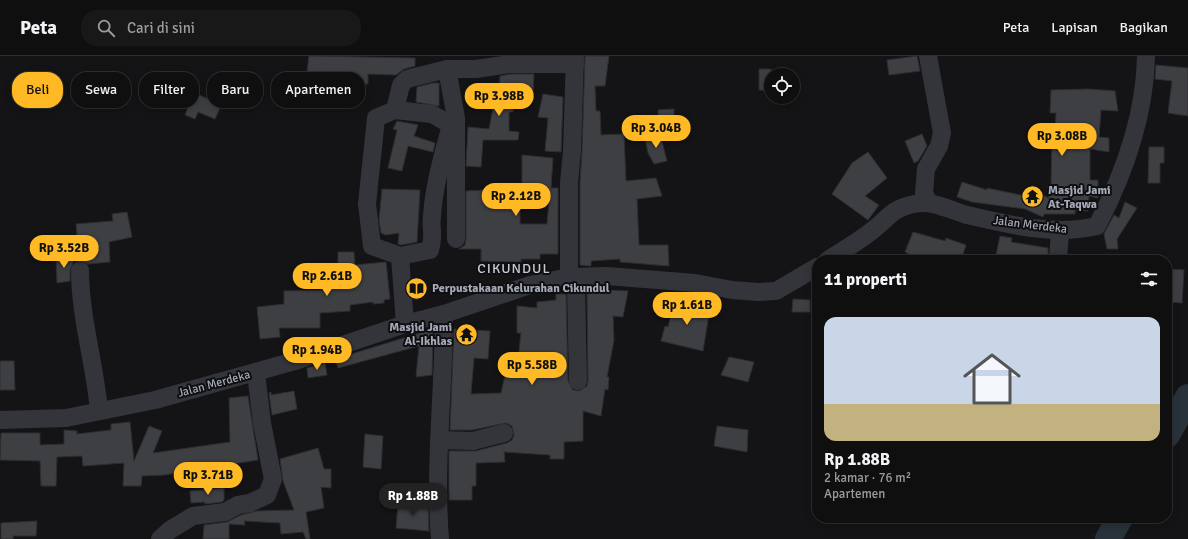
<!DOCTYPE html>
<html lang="id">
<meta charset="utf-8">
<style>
:root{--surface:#0f0f10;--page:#181819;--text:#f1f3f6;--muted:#9b9c9f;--line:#2f2f30;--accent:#feb924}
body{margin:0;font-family:Signika,sans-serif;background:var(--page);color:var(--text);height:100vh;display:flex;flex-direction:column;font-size:15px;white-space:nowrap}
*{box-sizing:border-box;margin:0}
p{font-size:13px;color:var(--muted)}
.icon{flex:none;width:22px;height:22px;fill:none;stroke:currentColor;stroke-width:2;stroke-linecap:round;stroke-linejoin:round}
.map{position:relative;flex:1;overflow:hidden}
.side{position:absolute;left:812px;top:199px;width:360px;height:268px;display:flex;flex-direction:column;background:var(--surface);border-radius:16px;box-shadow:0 2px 10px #0003,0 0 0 1px var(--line)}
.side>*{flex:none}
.hud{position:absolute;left:12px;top:16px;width:380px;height:36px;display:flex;gap:8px}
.controls{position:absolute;left:764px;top:12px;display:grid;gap:8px}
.controls a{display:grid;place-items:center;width:36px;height:36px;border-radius:50%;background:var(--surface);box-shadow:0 2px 10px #0003,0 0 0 1px var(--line);font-size:20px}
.price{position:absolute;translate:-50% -34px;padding:0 9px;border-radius:14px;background:var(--accent);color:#111;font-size:13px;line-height:26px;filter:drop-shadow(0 1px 2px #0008)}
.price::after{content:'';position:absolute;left:50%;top:24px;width:12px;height:9px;margin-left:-6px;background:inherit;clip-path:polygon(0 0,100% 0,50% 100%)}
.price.on{background:#222;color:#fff}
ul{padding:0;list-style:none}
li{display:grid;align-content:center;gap:8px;height:212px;padding:0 12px}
li span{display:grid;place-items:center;height:124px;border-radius:12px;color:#555}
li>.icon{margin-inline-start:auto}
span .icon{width:72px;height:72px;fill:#fffc;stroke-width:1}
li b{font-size:17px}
h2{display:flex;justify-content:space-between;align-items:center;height:48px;padding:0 12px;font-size:17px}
.pill{padding:0 14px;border-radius:16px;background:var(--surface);box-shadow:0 2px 10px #0003,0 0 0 1px var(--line);font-size:14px;line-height:36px}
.pill.on{background:var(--accent);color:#111}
header{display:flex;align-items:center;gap:24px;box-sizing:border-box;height:56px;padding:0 20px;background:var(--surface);border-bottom:1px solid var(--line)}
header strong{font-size:19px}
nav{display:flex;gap:22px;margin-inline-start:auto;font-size:14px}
.search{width:280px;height:36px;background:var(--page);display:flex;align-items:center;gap:10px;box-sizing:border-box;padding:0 14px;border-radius:16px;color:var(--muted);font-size:15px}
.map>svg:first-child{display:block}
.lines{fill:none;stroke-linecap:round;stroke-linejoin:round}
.river{stroke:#29323a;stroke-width:26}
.building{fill:#3e3f43;stroke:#2e2e32;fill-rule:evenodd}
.minor{stroke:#34353b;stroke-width:18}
.labels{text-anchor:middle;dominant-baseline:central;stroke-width:4;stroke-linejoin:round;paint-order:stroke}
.poi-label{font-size:12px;font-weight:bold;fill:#a4aab7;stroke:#0f0f11;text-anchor:start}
.street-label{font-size:12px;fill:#a4aab7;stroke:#0f0f11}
.quarter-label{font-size:14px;letter-spacing:1px;fill:#c6c9d3;stroke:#0f0f11}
</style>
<header>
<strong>Peta</strong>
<div class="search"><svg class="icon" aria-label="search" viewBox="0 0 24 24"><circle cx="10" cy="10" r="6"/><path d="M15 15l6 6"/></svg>Cari di sini</div>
<nav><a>Peta</a><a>Lapisan</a><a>Bagikan</a></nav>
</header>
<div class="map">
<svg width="1188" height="483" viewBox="0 0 1188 483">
<rect width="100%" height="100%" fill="#141416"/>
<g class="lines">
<g class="river">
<path d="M1167 379 1188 341"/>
<path d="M1108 483 1120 462"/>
</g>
</g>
<g class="building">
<path d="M309 0 415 2V10L404 13 396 19 368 18V28H350L349 22 307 16Z"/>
<path d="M585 0H609L605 30H595L596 55H600L601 79 624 78 626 125 656 122 662 140 637 143 639 189H668L669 210 620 206V203L591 205V210L580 209V127L582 95Z"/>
<path d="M917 0 920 15 889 19 887 4Z"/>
<path d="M1156 9 1188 12V60L1168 57 1172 25 1155 23Z"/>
<path d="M759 13H771V35L759 34Z"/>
<path d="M511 18H534L533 39 514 38 513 56H509V75L519 76 518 84H483L481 111 466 110 468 71 489 73 495 42H499L500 20Z"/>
<path d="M433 27H439V50L416 46 417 31Z"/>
<path d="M1088 33 1115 35 1118 55 1101 54 1099 81 1109 82V96L1090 93V124H1098V142L1089 140 1088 155 1075 154V158H1044L1043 161 1025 153 972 146 957 141 962 126 987 134V132L1025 140 1029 133 1049 142 1047 130 1051 129 1052 83 1055 84 1056 57H1050L1051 34Z"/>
<path d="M194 37 216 46 215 49 220 52 215 63 198 56 195 63 185 59Z"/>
<path d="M543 38 563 41 561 96 545 95 548 62 538 61Z"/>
<path d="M674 53V68L659 69 658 54Z"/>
<path d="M397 65 418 69 414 80 435 87 433 96 408 90 402 115 388 112 397 74 393 73Z"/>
<path d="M660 78 667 105 654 108 648 97 645 82Z"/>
<path d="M922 78 927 90 918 105 914 107 905 85Z"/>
<path d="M1149 91H1164V107H1160V127H1148Z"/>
<path d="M868 96 887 122 865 140 879 149 868 164 832 138 852 107Z"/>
<path d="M522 99 553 102 551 132H558V198H540V203H521V206L481 205V193H459L465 189 466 183V135L522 132ZM549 145 547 168H520V146Z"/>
<path d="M382 133 420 134 417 186 401 189 398 188 399 177 386 179 381 177 379 164Z"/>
<path d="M1125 146 1137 152 1117 183 1118 193H1107L1104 178 1114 159 1119 162Z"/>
<path d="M127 156 132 181 109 186 110 206 88 208 79 204 76 168 113 165 112 158Z"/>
<path d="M913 176 945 185 946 182 966 189 961 204H921L905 196Z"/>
<path d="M1000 180 1012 182 1011 186 1048 192V204H995Z"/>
<path d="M338 196H354L355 209 386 206 390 243 384 244V247L373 248V246L350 249V255L320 257V272H279L280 281 260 283 257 251 284 248V235L328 234V223L338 222Z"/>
<path d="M73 200V206L70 214V225L57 227 56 202Z"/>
<path d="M1167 213 1184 214 1182 247 1167 246Z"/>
<path d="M605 234 628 235 623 261 613 260 614 284 607 321H609L608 334 605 333 601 360 583 355V385L564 386V403H550V399L504 396 505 406 476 407V430H472V444H449V395H476L507 387 512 384 514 379 512 370 506 367 472 374H450L454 273 490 275 488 303 474 302 471 338 501 337 507 311 517 312 521 277H517V250L537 252V246L556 244V238H566L568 325 573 334 579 335 587 330 588 325 587 235 604 236Z"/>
<path d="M793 243 810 244V256H792Z"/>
<path d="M674 245 710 252 703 295 661 285 665 270 668 271Z"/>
<path d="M433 273 432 319 416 321 419 290 338 312 335 303Z"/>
<path d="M729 301 754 306 748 326 721 319Z"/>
<path d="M0 305H14L15 334H0Z"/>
<path d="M325 307 327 319 308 322 307 312Z"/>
<path d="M294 335 297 353 272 359 269 337 271 336V339Z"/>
<path d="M248 340 258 404 164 419 142 420 141 430H123L124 407 83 410 82 400 57 401 56 430H41L40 405 0 404 1 377H40V389L64 388V374L77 375V378L111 374V368L130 366 134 405 149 370 162 375 153 397 230 386 229 342Z"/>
<path d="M717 370 748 374 747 396 714 390Z"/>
<path d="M365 378 383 380 381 413 363 411Z"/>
<path d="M318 392 324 413H331V432L321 431 324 452 306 456 310 483H306L303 476 281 478 280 467 244 465 245 469 229 468V483H203L204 469 227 466 241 459 257 455 294 454 283 425 280 403Z"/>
<path d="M224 432V444L222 446 205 448V446L191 447 190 435Z"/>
<path d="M398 448H428L429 475 396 472Z"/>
<path d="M37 465 36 480H13V483H1V467Z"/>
</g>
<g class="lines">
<g class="minor">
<path d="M575 0 572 95 569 127V221L576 231 578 325"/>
<path d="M928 0 942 77 939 90 926 113 924 137 929 147"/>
<path d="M447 13 456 62V183"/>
<path d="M395 54 432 58 451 69C443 99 434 129 432 160 430 175 435 177 430 194L400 200 372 190 367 148 376 62Z"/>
<path d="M395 54 401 29 407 23 447 13H476L510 8H575"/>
<path d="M400 200 405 268"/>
<path d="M828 204C842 195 856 187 869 177 887 165 889 153 914 148 932 144 950 154 967 159 1009 169 1055 180 1097 170 1124 118 1145 59 1146 0"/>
<path d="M1058 204 1060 175"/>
<path d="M80 214C80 261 95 308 99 355"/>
<path d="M0 364 66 362 155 344 298 304 405 268 444 258 530 229 569 221 607 220 695 227 732 234 758 236 776 235 817 211"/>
<path d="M439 384 473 385 504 377"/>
<path d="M160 483 170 474 193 460 225 456 238 449 250 447 267 439 273 423 262 367 256 317"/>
<path d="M440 483C434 408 444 333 444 258"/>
</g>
</g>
<defs>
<symbol id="temple-disc" viewBox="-11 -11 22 22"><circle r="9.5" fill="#feb924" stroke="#0f0f11"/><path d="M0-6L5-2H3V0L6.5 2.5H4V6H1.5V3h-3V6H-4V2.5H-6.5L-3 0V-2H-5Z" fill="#111"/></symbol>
<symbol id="library-disc" viewBox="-11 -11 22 22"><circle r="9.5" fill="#feb924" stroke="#0f0f11"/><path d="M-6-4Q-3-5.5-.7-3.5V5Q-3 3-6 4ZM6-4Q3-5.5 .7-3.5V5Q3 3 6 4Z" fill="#111"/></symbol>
</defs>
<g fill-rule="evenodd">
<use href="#temple-disc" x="1020" y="128" width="25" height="25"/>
<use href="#library-disc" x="404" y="220" width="25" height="25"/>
<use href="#temple-disc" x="454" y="266" width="25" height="25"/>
</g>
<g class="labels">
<g class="poi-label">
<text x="1048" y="134">Masjid Jami<tspan x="1048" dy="14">At-Taqwa</tspan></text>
<text x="432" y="232">Perpustakaan Kelurahan Cikundul</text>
<text x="452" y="271" text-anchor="end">Masjid Jami<tspan x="452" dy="14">Al-Ikhlas</tspan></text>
</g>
<g class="street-label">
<text transform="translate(1030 169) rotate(7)">Jalan Merdeka</text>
<text transform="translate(214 328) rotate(-15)">Jalan Merdeka</text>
</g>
<g class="quarter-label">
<text x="514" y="212">CIKUNDUL</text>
</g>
</g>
</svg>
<div class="controls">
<a><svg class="icon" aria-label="locate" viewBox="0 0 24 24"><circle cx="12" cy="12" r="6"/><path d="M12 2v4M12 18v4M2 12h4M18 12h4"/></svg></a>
</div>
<b class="price" style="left:499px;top:61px">Rp 3.98B</b>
<b class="price" style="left:656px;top:93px">Rp 3.04B</b>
<b class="price" style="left:1062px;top:101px">Rp 3.08B</b>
<b class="price" style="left:516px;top:161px">Rp 2.12B</b>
<b class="price" style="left:64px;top:213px">Rp 3.52B</b>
<b class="price" style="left:327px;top:241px">Rp 2.61B</b>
<b class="price" style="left:687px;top:270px">Rp 1.61B</b>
<b class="price" style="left:317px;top:315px">Rp 1.94B</b>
<b class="price" style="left:532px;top:330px">Rp 5.58B</b>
<b class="price" style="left:208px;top:440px">Rp 3.71B</b>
<b class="price on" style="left:413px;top:461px">Rp 1.88B</b>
<div class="hud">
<a class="pill on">Beli</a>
<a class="pill">Sewa</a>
<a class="pill">Filter</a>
<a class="pill">Baru</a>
<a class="pill">Apartemen</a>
</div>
<section class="side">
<h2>11 properti<svg class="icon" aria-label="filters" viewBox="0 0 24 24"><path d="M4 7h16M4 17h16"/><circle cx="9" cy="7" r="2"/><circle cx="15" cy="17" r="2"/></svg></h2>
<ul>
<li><span style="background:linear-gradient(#c9d6e8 70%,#c2b280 0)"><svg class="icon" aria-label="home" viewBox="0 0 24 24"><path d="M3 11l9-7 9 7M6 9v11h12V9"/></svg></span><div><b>Rp 1.88B</b><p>2 kamar · 76 m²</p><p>Apartemen</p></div></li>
</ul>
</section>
</div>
